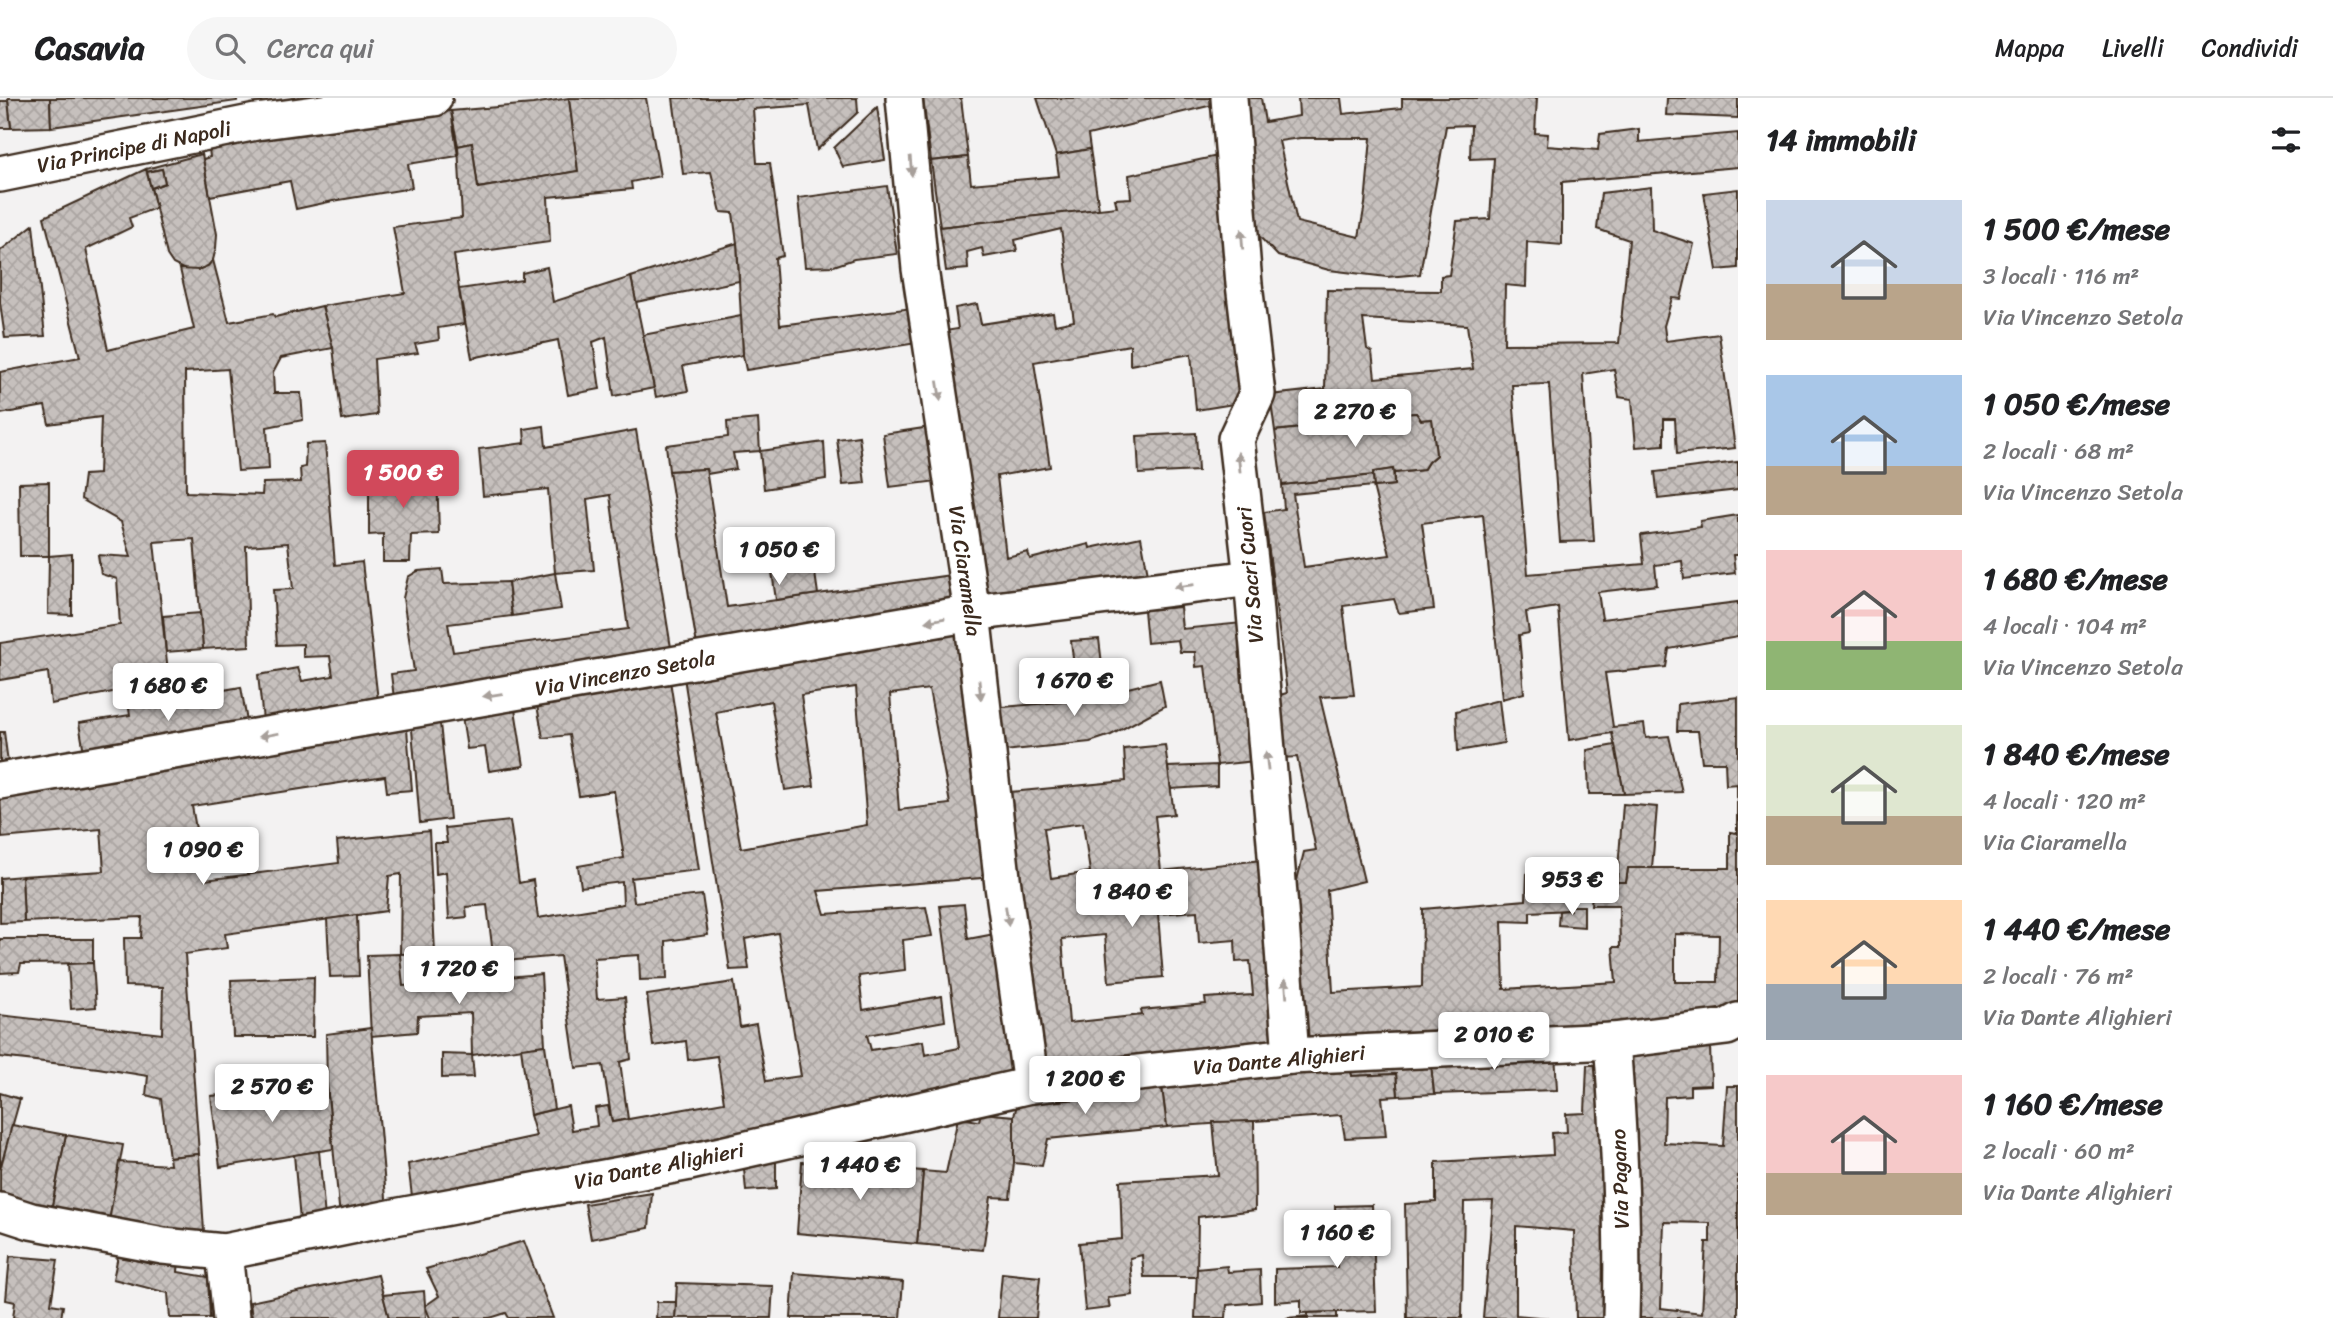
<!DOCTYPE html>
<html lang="it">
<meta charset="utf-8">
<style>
:root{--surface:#fff;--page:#f6f6f6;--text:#202124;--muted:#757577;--line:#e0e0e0;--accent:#d1495b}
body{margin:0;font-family:Sriracha,sans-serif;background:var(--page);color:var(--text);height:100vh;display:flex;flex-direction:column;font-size:26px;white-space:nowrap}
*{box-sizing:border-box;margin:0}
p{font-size:23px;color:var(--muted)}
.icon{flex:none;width:38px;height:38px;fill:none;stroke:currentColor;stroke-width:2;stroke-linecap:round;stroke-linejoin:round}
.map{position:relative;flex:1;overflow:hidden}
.side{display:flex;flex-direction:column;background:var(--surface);width:595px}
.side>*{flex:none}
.price{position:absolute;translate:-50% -60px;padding:0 16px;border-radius:7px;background:#fff;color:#222;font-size:23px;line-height:46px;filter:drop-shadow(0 2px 4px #0008)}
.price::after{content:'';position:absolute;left:50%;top:42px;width:21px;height:16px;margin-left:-10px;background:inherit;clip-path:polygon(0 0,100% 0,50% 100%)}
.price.on{background:var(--accent);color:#fff}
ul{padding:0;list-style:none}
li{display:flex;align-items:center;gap:21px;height:175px;padding:0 28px}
li span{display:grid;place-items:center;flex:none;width:196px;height:140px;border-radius:0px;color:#555}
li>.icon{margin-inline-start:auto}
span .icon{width:84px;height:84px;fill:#fffc;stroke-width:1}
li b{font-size:30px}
h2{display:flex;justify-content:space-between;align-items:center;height:84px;padding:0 28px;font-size:30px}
header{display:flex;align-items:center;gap:42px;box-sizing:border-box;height:98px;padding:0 35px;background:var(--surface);border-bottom:2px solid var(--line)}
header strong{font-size:33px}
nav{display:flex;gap:38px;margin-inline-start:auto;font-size:24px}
.search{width:490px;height:63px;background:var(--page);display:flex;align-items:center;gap:18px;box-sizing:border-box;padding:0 24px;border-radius:38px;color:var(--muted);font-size:26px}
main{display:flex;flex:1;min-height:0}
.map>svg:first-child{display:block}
.building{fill:url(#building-cross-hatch);stroke:#3b2a1e;stroke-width:2;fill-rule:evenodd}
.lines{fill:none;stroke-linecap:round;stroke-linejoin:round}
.minor-casing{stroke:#3b2a1e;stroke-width:40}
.minor{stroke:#fff;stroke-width:35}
.oneway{fill:#a79f9a}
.labels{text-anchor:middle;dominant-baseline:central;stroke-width:7;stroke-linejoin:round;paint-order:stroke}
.street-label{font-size:21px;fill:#3b2a1e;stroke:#fff}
</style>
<header>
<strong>Casavia</strong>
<div class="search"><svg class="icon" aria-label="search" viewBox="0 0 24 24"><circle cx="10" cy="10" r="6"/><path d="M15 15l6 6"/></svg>Cerca qui</div>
<nav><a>Mappa</a><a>Livelli</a><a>Condividi</a></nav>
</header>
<main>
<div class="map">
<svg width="1738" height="1220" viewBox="0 0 1738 1220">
<defs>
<pattern id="building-cross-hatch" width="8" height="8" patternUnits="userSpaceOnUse" patternTransform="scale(1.75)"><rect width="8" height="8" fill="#c6c0bd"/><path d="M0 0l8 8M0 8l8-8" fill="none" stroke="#aba5a2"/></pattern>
</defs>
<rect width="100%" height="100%" fill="#f3f2f2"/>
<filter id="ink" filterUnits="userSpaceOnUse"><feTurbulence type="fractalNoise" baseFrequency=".0143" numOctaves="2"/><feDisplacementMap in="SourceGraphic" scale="14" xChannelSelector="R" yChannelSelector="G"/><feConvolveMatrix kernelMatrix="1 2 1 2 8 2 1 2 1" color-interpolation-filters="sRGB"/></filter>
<g filter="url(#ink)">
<g class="building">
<path d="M8 0H50L51 29 11 30Z"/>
<path d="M50 0H237V3L51 29Z"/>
<path d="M569 0 578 73 478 90 472 45 458 48 451 13 533 6Z"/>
<path d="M569 0H646L660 78 631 84 632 91 548 99 550 144 454 157 464 226 438 230 439 242 415 246 418 255 374 261 377 317 342 322 333 250 322 208 405 195 393 129 462 120 458 48 472 45 478 90 578 73Z"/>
<path d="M673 0H857L858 14 817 52 809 7 753 11 757 65H770L783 158 775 160 780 227 912 210 917 245 746 272 743 257 737 145 733 115 721 114 711 74 683 76Z"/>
<path d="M923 0H961L968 59 931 63Z"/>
<path d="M1037 0H1224L1225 4 1088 37 1090 51 1056 57Z"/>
<path d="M1235 0H1261L1265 24 1299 18 1298 0H1341L1343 16 1402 10V0H1537L1535 35 1548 36 1547 48 1598 52 1600 36 1639 31V44L1738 35V69L1562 84V147L1527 144 1526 189 1505 187 1504 246 1619 245 1629 142 1597 131 1601 95 1651 89 1652 132 1694 146 1681 201 1672 200 1664 228 1666 243 1719 236 1735 350 1677 356 1675 321H1664V347L1636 349 1632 301 1619 299 1614 271 1583 276 1594 443 1560 444 1549 286 1512 287 1528 476 1644 466 1641 437 1701 429 1700 423 1738 417V457H1733L1735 475 1684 481 1682 463 1655 467 1657 487 1598 494 1602 521 1738 504V539L1669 551 1666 569 1605 575 1613 629 1644 626 1646 640 1669 638 1682 694 1624 696 1612 635 1569 642 1558 509 1526 514 1529 535 1519 537 1524 595 1502 601 1483 417 1422 425 1434 511 1399 515 1394 501 1343 508 1354 597 1320 599 1364 783 1327 792 1333 894 1422 889 1423 811 1526 802 1527 775 1570 776V812L1530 814V824L1502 823 1504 891 1616 884 1613 849H1620L1619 807H1591L1593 783 1626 784 1628 770H1730V734L1737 735V686L1726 687 1725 664H1702L1698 633H1677L1678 606 1738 599V908L1690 925 1298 941 1290 811 1304 754 1316 752 1297 659 1282 660 1272 599 1287 595 1264 414 1284 411 1282 387 1373 377 1374 389 1394 387V375L1423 372 1428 364 1436 357 1432 321 1421 322 1416 315 1382 318V321L1275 333 1270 297 1325 291 1327 192 1441 193V178L1449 177 1457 123 1490 121 1494 60 1470 61 1471 27 1446 28 1420 176 1387 179 1329 172 1278 158 1257 136ZM1300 40H1371L1365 106 1359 139 1297 124 1279 43ZM1363 221 1467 227 1473 271 1375 280 1372 254 1367 251ZM1373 388 1390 457 1304 469 1293 396ZM1675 836 1719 837 1718 884H1675Z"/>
<path d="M1667 0H1738V20L1666 17Z"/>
<path d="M0 3H8L11 30H0Z"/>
<path d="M877 9 885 62 843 69 834 50Z"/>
<path d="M451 13 458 58 408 66 412 90 333 103 296 111 290 83 210 98 203 61 210 59 209 51 307 28Z"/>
<path d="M1090 51 1099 111 940 129 931 63 968 59 971 86 1059 78 1056 57Z"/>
<path d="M202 56 217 136 216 150 213 162 208 168 198 172H185L173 166 167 157 151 90 165 85 162 71 147 74 146 71Z"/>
<path d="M1227 56 1240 305 1196 312 1191 256 1130 267V247L1034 264 1050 369 997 378 1006 459 1028 454 1030 461 1089 446 1090 450 1141 439 1148 476 985 497 939 234 958 231 955 210 977 206 981 226 1053 215 1055 227 1074 223 1061 131 1015 142 1017 153 984 159 982 150 967 154 968 171 946 173 940 129 1117 109 1115 101 1131 100 1129 77Z"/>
<path d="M146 71 156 110 129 120 132 129 86 151 108 252 194 231 180 171 198 172 208 168 213 162 229 224 273 216 275 219 322 208 333 250 281 260 273 275 274 295H301L303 322 267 329 269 371 238 373 228 271 185 274 186 394 262 397 263 385 301 384 300 370 305 369 306 346 325 345 335 467 362 464 379 611 264 631 258 577 298 570 302 583 333 578 330 558 303 559V546L277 547 273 492 293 491 288 445 246 448 249 548 203 551 194 441 154 444 169 583 51 606 48 574 0 582V545L120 527 117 481 101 476 98 457 131 459 121 424 81 401 84 377 99 376 101 319 49 326 45 308 0 316V274L80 259 44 119Z"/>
<path d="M162 71 165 85 151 90 147 74Z"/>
<path d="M887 88 897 156 854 161 834 168 805 169 798 100Z"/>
<path d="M1738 91V170L1717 172 1704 95Z"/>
<path d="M33 127 45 238 5 240 0 205V153Z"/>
<path d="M737 145 739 183 636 204 631 179Z"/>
<path d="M547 169 553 204 631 179 654 290 614 298 606 239 593 244 600 291 568 297 558 242 472 260 459 191 522 182V175Z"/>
<path d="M741 218 743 257 683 268 688 293 656 299 643 237Z"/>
<path d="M1416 315 1421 322 1432 321 1436 357 1428 364 1423 372 1394 375 1393 371 1373 374V377L1282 387 1275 333 1382 321V318Z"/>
<path d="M758 321 760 353 733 355 736 371 707 376 706 371 669 373 666 347 728 339 727 324Z"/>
<path d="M544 328 546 349 636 332 673 562 395 608 391 576 414 573 403 500 408 479 418 473 442 471 444 486 508 484 512 518 448 526 453 554 628 531 610 397 587 401 594 472 555 475 548 391 483 398 479 351 525 345 524 331Z"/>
<path d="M931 329 938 383 890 389 883 336Z"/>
<path d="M1196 335 1198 373 1139 376 1137 338Z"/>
<path d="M859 338 865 385 843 387 837 341Z"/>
<path d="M824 344 826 381 764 391 760 353Z"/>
<path d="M1738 364V392L1658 401 1655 374Z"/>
<path d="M402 369 403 376 437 373 439 436 411 437 410 464H383V436L369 437V381H380V370Z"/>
<path d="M706 371 727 509 951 477 956 511 698 554 669 373Z"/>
<path d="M1393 371 1394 387 1374 389 1373 374Z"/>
<path d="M49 384V458H20L19 385Z"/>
<path d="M812 454 818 496 776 502 770 460Z"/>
<path d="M72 456V517L48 516 49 458Z"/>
<path d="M555 475 561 511 512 518 508 484Z"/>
<path d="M1180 509 1182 531 1242 525 1255 663 1217 667 1205 568 1196 569 1195 554H1180L1178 542 1147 545 1144 512Z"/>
<path d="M200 515 203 551 166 554 163 518Z"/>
<path d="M958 527 994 779 818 793 825 816 926 809 932 838 903 842 905 872 859 878 863 912 942 898 945 923 867 937 871 952 923 943 925 957 959 950 940 808 964 806 968 841 1000 835 1021 979 413 1106 408 1066 536 1038 530 1017 568 1008 572 1032 597 1028 595 1010 608 1008 612 1024 724 1004 717 958 688 962 686 943 653 948 647 897 734 884 740 929 756 926 766 983 801 978 778 835 745 841 749 871 730 872 683 573ZM856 589 867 727 741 750 716 614 771 603 785 692 814 688 801 597ZM929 591 950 706 899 712 890 596Z"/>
<path d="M1099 541 1102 566 1074 569 1071 543Z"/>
<path d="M669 576 699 772 631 780 634 804 702 797 708 837 666 843 667 881 640 882 639 857 594 860 597 901 625 899 631 961 620 964 628 1021 612 1024 603 967 576 970 560 858 494 864 487 807 466 809 467 819 449 821 446 774 436 776 435 745H447L445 730 510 723 519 785 533 782 538 820 623 806 622 784 581 789 578 768 624 760 614 693 579 698 569 637 543 640 536 602Z"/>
<path d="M1160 582 1165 608 1111 637 1090 644 994 654 992 610 1084 602 1090 593 1097 592 1103 596 1111 595 1120 585 1128 590Z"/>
<path d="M194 587 195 597 241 589 249 635 85 660 79 625 130 617 128 605 178 599 177 589Z"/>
<path d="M1499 602 1504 645 1458 653 1456 613Z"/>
<path d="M514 605 524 668 489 673 485 649 467 651 461 612Z"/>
<path d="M439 616 450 721 420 725 411 620Z"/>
<path d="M406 619 412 692 387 694 385 678 192 708 205 782 339 765 337 743 429 733 435 855 400 856 401 776 389 778 386 813 225 836 227 850 185 856 199 1056 169 1059 161 1001 146 997 148 978 98 970 0 959V917L162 936 163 889 125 888 124 840H141L142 819 24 824 22 778 104 773 101 731 2 740 0 693Z"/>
<path d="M0 634H4L9 672 0 673Z"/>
<path d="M1165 647 1174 716 1155 718 1161 773 1262 762 1279 944 1038 976 1000 695 1126 683 1124 651ZM1083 725 1090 774 1051 780 1044 730ZM1197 813 1199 845 1235 842 1236 864 1250 863 1253 897 1205 900 1206 906 1141 912 1142 917 1069 925 1062 841 1105 837 1109 884 1163 879 1158 816Z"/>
<path d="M1615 647 1624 696H1589L1587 652Z"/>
<path d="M1217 667V688L1171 691 1168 669Z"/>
<path d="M1623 706 1657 709 1652 770H1628L1626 784H1617Z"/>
<path d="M22 778 24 824 0 825V780Z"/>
<path d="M1570 808H1584V829L1558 827 1559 813 1570 812Z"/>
<path d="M357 817 359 878 330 879 327 821Z"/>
<path d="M0 841H93V865L21 866 19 874 0 875Z"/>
<path d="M400 856 403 888 541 876 545 947 472 957 471 915 418 918 417 934 371 938 367 857Z"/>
<path d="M93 865 96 909 71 911 68 866Z"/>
<path d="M314 879 313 939H233L231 882Z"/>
<path d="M371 930 387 1111 340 1119 327 987 326 936Z"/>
<path d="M1710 945 1711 987 1690 988V997L1665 999 1664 1045 1723 1048 1727 988H1738V1220H1631L1622 953ZM1664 1124 1710 1125V1144H1706L1702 1215 1661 1210Z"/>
<path d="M545 947 554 1011 530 1017 521 950Z"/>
<path d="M1555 953 1557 992 1434 996 1430 957Z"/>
<path d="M442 956 472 957 474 979 442 980Z"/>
<path d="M1430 957 1434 996 1398 998 1396 976 1352 978 1348 963Z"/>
<path d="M1348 963 1352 978 1396 976 1398 998 1382 999 1386 1038 1345 1040 1341 1017 1167 1029 1161 982Z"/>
<path d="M1587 967H1607V1220H1576L1574 1133 1516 1128V1217L1549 1220H1483L1493 1103 1464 1104 1462 1220H1407L1405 1106 1436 1104V1064L1553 1057 1552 1035 1567 1034 1566 1016 1585 1015Z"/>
<path d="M1161 982 1167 1029 1048 1041 1042 1068 1014 1065V1018L1019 1000Z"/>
<path d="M327 987 333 1051 220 1069 211 998Z"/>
<path d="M0 995 20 1001 0 1072Z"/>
<path d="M981 1015 1014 1018V1065L1010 1100 991 1099 983 1152 917 1146 923 1073 946 1075 958 1020 979 1023Z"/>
<path d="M1254 1023 1255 1112 1198 1119 1197 1179H1144L1142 1157 1130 1160 1133 1197 1108 1200 1110 1210 1085 1213 1079 1145 1122 1141 1120 1083 1218 1077 1213 1024Z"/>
<path d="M12 1027 66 1037 51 1113 0 1101V1072Z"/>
<path d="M66 1037 123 1047 109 1124 51 1113Z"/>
<path d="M319 1053 325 1120 300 1123 294 1057Z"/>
<path d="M199 1056 204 1133 154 1132 109 1124 119 1064 170 1067 169 1059Z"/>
<path d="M776 1063V1091L746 1093 744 1071Z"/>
<path d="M802 1064 923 1073 917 1146 797 1135Z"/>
<path d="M652 1095 649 1130 591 1141 585 1106Z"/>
<path d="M1372 1107 1376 1213 1301 1215V1202L1275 1204V1171L1337 1169 1335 1108Z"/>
<path d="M524 1143 553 1220H509L506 1215 490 1220H430L425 1208 439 1198 426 1171Z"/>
<path d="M154 1157 179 1162 178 1174 208 1179 210 1220H170L168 1195 113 1181 118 1158 151 1166Z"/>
<path d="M10 1158 58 1162 51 1206 63 1208 61 1220H13L15 1204 6 1202Z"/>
<path d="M1227 1168 1228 1174 1260 1172 1261 1204 1227 1207 1226 1220H1195L1197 1171Z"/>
<path d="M794 1175 903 1184 900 1220H791Z"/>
<path d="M1002 1175 1040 1179 1036 1220H998Z"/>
<path d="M378 1177 389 1220H252L250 1204Z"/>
<path d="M677 1185 773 1188 771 1220H675Z"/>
<path d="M424 1193 426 1220H389L383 1197Z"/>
<path d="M657 1204H676L675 1220H656Z"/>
<path d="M1337 1214V1220H1286L1308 1218V1215Z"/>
</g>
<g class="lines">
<defs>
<g id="minor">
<path d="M904 0 920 171 972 515 1003 788 1031 987"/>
<path d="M1229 0 1244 186 1257 296 1236 341 1252 480 1275 744 1291 958"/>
<path d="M0 76 256 24 434 0"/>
<path d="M0 683 972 515 1252 480"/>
<path d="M1612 943C1619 1035 1624 1127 1621 1220"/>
<path d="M0 1113 31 1123 163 1148 224 1154 400 1118 690 1064 1031 987 1291 958 1612 943 1727 929 1738 923"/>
<path d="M224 1154 231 1220"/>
</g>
</defs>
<use href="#minor" class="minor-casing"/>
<use href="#minor" class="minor"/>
</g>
<defs><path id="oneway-solid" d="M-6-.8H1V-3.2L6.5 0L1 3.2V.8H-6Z" transform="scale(1.75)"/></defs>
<g class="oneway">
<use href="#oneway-solid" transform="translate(911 68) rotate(85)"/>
<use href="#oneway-solid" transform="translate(1242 141) rotate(-94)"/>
<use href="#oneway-solid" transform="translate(939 293) rotate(81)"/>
<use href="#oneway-solid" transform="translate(1239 364) rotate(-96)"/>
<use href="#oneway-solid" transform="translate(1184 488) rotate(173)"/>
<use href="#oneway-solid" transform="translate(935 522) rotate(170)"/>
<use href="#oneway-solid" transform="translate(980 592) rotate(84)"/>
<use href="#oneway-solid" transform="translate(493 597) rotate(171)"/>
<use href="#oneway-solid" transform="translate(269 637) rotate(170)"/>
<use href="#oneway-solid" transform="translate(1267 663) rotate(-96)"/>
<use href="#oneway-solid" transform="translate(1007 818) rotate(82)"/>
<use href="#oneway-solid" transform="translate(1286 890) rotate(-94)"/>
</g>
</g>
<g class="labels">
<g class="street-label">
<text transform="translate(134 49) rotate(-11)">Via Principe di Napoli</text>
<text transform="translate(965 473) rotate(82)">Via Ciaramella</text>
<text transform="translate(1250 477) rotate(-95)">Via Sacri Cuori</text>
<text transform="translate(625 575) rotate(-10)">Via Vincenzo Setola</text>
<text transform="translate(1279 962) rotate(-5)">Via Dante Alighieri</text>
<text transform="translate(659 1068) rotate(-11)">Via Dante Alighieri</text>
<text transform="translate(1620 1081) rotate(-92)">Via Pagano</text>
</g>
</g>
</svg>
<b class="price" style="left:1355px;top:351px">2 270 €</b>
<b class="price on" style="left:403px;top:412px">1 500 €</b>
<b class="price" style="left:779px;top:489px">1 050 €</b>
<b class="price" style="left:1074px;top:620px">1 670 €</b>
<b class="price" style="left:168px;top:625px">1 680 €</b>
<b class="price" style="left:203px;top:789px">1 090 €</b>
<b class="price" style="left:1572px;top:819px">953 €</b>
<b class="price" style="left:1132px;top:831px">1 840 €</b>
<b class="price" style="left:459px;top:908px">1 720 €</b>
<b class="price" style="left:1494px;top:974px">2 010 €</b>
<b class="price" style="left:1085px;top:1018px">1 200 €</b>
<b class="price" style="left:272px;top:1026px">2 570 €</b>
<b class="price" style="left:860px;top:1104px">1 440 €</b>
<b class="price" style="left:1337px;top:1172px">1 160 €</b>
</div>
<section class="side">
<h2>14 immobili<svg class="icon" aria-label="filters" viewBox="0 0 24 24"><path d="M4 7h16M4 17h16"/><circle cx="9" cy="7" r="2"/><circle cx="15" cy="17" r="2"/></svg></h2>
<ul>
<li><span style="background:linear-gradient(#c9d6e8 60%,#b9a48a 0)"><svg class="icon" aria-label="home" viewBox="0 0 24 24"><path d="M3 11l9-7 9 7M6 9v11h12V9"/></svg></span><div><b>1 500 €/mese</b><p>3 locali · 116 m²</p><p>Via Vincenzo Setola</p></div></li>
<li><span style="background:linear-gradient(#a9c7e8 65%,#b9a48a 0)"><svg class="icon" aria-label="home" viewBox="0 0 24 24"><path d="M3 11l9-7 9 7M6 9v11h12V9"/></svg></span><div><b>1 050 €/mese</b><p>2 locali · 68 m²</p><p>Via Vincenzo Setola</p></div></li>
<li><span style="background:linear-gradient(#f6c9c9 65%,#8fb573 0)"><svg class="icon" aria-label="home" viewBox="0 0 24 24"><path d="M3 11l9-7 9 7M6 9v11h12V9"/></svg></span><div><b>1 680 €/mese</b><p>4 locali · 104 m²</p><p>Via Vincenzo Setola</p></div></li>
<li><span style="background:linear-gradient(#dfe7d0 65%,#b9a48a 0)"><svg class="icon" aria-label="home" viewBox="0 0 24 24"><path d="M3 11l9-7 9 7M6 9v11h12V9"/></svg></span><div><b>1 840 €/mese</b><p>4 locali · 120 m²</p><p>Via Ciaramella</p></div></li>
<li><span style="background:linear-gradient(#ffd9b3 60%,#9aa5b1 0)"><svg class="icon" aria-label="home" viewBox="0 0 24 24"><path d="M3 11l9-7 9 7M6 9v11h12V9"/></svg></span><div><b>1 440 €/mese</b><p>2 locali · 76 m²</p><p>Via Dante Alighieri</p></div></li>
<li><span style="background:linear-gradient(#f6c9c9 70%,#b9a48a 0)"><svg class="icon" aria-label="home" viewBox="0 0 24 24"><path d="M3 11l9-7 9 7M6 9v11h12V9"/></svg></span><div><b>1 160 €/mese</b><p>2 locali · 60 m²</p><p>Via Dante Alighieri</p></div></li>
</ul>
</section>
</main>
